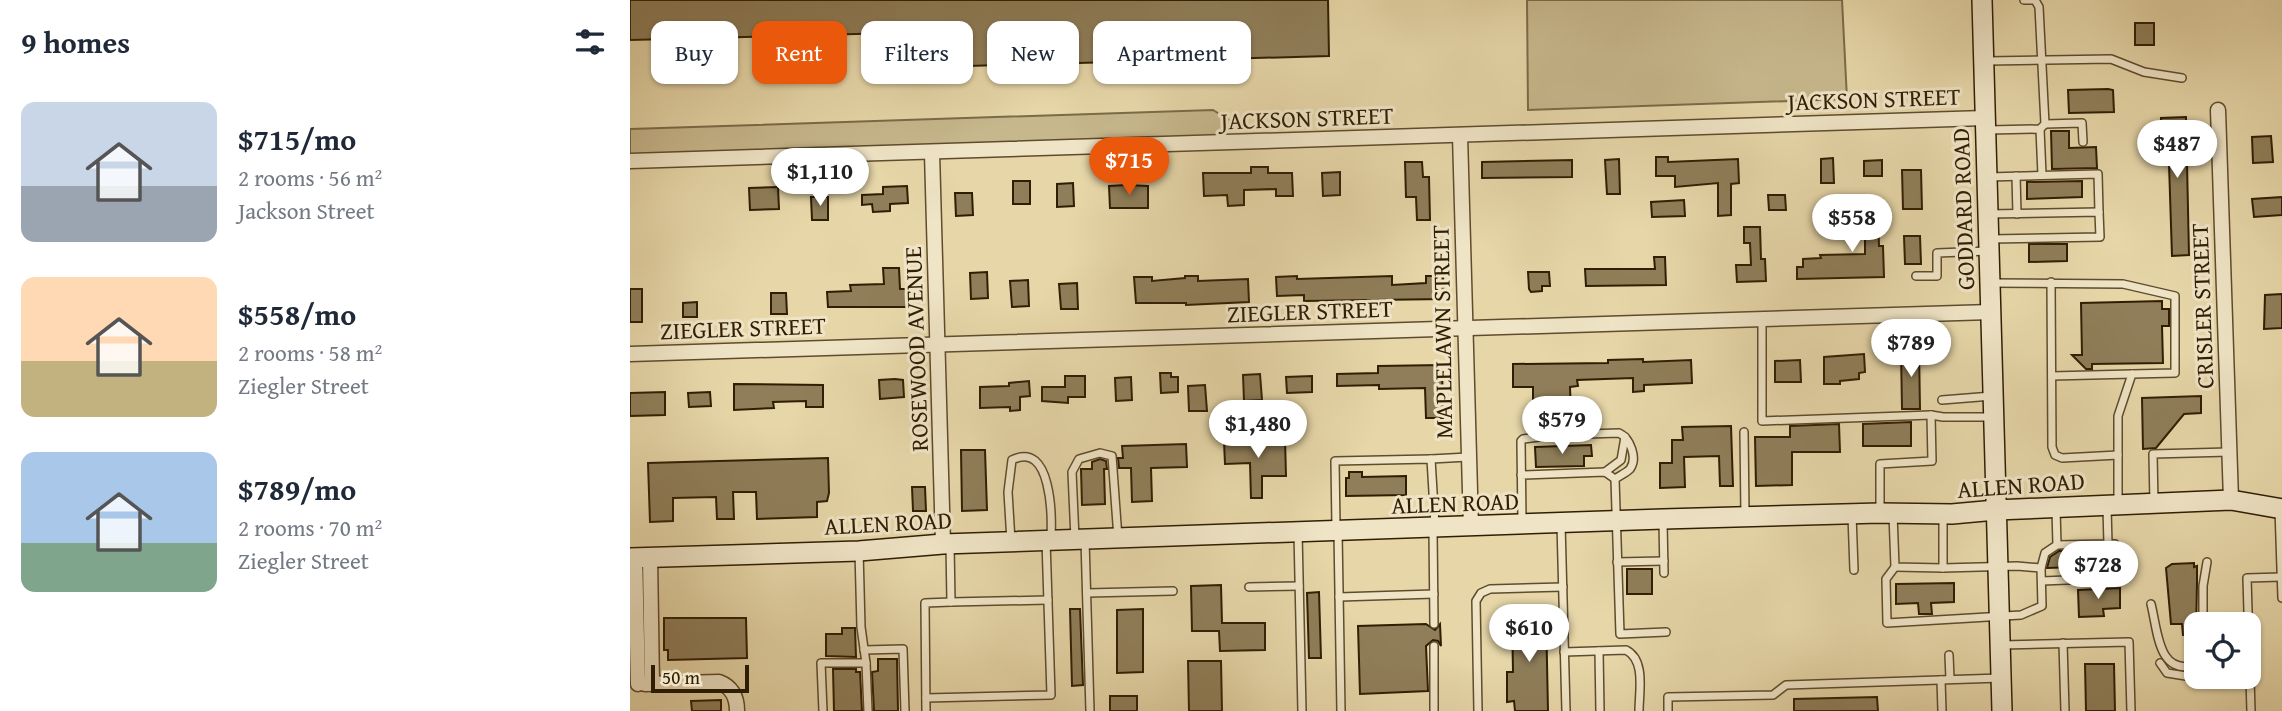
<!DOCTYPE html>
<meta charset="utf-8">
<style>
:root{--surface:#fff;--page:#f2f2f3;--text:#1f2937;--muted:#747a83;--accent:#ea580c}
body{margin:0;font-family:"Gentium Book Plus",serif;background:var(--page);color:var(--text);height:100vh;display:flex;flex-direction:column;font-size:26px;white-space:nowrap}
*{box-sizing:border-box;margin:0}
p{font-size:23px;color:var(--muted)}
.icon{flex:none;width:38px;height:38px;fill:none;stroke:currentColor;stroke-width:2;stroke-linecap:round;stroke-linejoin:round}
.map{position:relative;flex:1;overflow:hidden}
.side{display:flex;flex-direction:column;background:var(--surface);width:630px}
.side>*{flex:none}
.top-card{position:absolute;left:21px;top:21px;width:665px;height:63px;display:flex;gap:14px}
.tools{position:absolute;left:1554px;top:612px;display:grid;gap:14px}
.tools a{display:grid;place-items:center;width:77px;height:77px;border-radius:14px;background:var(--surface);box-shadow:0 2px 5px #0004;font-size:35px}
.scale{position:absolute;left:21px;bottom:18px;width:98px;box-sizing:border-box;padding-left:7px;border:4px solid #301e03;border-top:0;font-size:19px;line-height:24px;white-space:nowrap;color:#301e03;-webkit-text-stroke:5px #efe4c6;paint-order:stroke}
.price{position:absolute;translate:-50% -60px;padding:0 16px;border-radius:24px;background:#fff;color:#222;font-size:23px;line-height:46px;filter:drop-shadow(0 2px 4px #0008)}
.price::after{content:'';position:absolute;left:50%;top:42px;width:21px;height:16px;margin-left:-10px;background:inherit;clip-path:polygon(0 0,100% 0,50% 100%)}
.price.on{background:var(--accent);color:#fff}
ul{padding:0;list-style:none}
li{display:flex;align-items:center;gap:21px;height:175px;padding:0 21px}
li span{display:grid;place-items:center;flex:none;width:196px;height:140px;border-radius:14px;color:#555}
li>.icon{margin-inline-start:auto}
span .icon{width:84px;height:84px;fill:#fffc;stroke-width:1}
li b{font-size:30px}
h2{display:flex;justify-content:space-between;align-items:center;height:84px;padding:0 21px;font-size:30px}
.tag{padding:0 24px;border-radius:14px;background:var(--surface);box-shadow:0 2px 5px #0004;font-size:24px;line-height:63px}
.tag.on{background:var(--accent);color:#fff}
main{display:flex;flex:1;min-height:0}
.map>svg:first-child{display:block}
.green{fill:#c7b78c;stroke:#7c6a48;stroke-width:2}
.building{fill:#8f7e59;stroke:#301e03;stroke-width:2}
.lines{fill:none;stroke-linecap:round;stroke-linejoin:round}
.service-casing{stroke:#5e4c2c;stroke-width:10}
.minor-casing{stroke:#5e4c2c;stroke-width:17}
.secondary-casing{stroke:#301e03;stroke-width:22}
.service{stroke:#efe4c6;stroke-width:7}
.minor{stroke:#efe4c6;stroke-width:14}
.secondary{stroke:#efe4c6;stroke-width:19}
.labels{text-anchor:middle;dominant-baseline:central;stroke-width:6;stroke-linejoin:round;paint-order:stroke}
.street-label{font-size:24px;fill:#301e03;stroke:#efe4c6}
</style>
<main>
<section class="side">
<h2>9 homes<svg class="icon" aria-label="filters" viewBox="0 0 24 24"><path d="M4 7h16M4 17h16"/><circle cx="9" cy="7" r="2"/><circle cx="15" cy="17" r="2"/></svg></h2>
<ul>
<li><span style="background:linear-gradient(#c9d6e8 60%,#9aa5b1 0)"><svg class="icon" aria-label="home" viewBox="0 0 24 24"><path d="M3 11l9-7 9 7M6 9v11h12V9"/></svg></span><div><b>$715/mo</b><p>2 rooms · 56 m²</p><p>Jackson Street</p></div></li>
<li><span style="background:linear-gradient(#ffd9b3 60%,#c2b280 0)"><svg class="icon" aria-label="home" viewBox="0 0 24 24"><path d="M3 11l9-7 9 7M6 9v11h12V9"/></svg></span><div><b>$558/mo</b><p>2 rooms · 58 m²</p><p>Ziegler Street</p></div></li>
<li><span style="background:linear-gradient(#a9c7e8 65%,#7fa58c 0)"><svg class="icon" aria-label="home" viewBox="0 0 24 24"><path d="M3 11l9-7 9 7M6 9v11h12V9"/></svg></span><div><b>$789/mo</b><p>2 rooms · 70 m²</p><p>Ziegler Street</p></div></li>
</ul>
</section>
<div class="map">
<svg width="1652" height="711" viewBox="0 0 1652 711">
<rect width="100%" height="100%" fill="#e6d6a8"/>
<filter id="stains"><feTurbulence type="fractalNoise" baseFrequency=".00286" numOctaves="4"/><feColorMatrix values="0 0 0 0 .2 0 0 0 0 .09 0 0 0 0 .02 0 0 0 .5 -.17"/></filter>
<radialGradient id="worn" r=".72"><stop offset=".6" stop-color="#630" stop-opacity="0"/><stop offset="1" stop-color="#630" stop-opacity=".3"/></radialGradient>
<g class="green">
<path d="M897 0H1212L1217 99 898 110Z"/>
<path d="M583 110 601 121 584 138 0 155V129Z"/>
</g>
<g class="building">
<path d="M0 0H698L699 56 338 66V31L0 40Z"/>
<rect x="1505" y="23" width="19" height="22"/>
<path d="M1478 89 1483 90 1484 112 1439 113 1438 90Z"/>
<path d="M1556 117 1559 255 1542 256 1539 164H1532L1531 118Z"/>
<path d="M1421 131H1439V148L1466 147 1467 168 1422 169Z"/>
<path d="M1641 136 1643 162 1623 163 1622 137Z"/>
<path d="M1026 157H1038V162L1108 159 1109 183 1101 184V215L1088 216V183L1045 187V176H1026Z"/>
<path d="M1203 158 1204 183H1191V159Z"/>
<path d="M989 159 990 194H977L975 160Z"/>
<path d="M942 160V177L852 178V162Z"/>
<path d="M1252 160V176H1234V161Z"/>
<path d="M775 162H792L793 177H799L800 220H787L786 197H776Z"/>
<path d="M621 167H638V173H662L663 196H646V189L614 190V205L598 206 597 195 574 196 573 173H621Z"/>
<path d="M1272 170H1291L1292 209H1273Z"/>
<path d="M710 172V195L693 196 692 173Z"/>
<rect x="383" y="181" width="17" height="23"/>
<path d="M1452 181V197L1397 199V182Z"/>
<path d="M443 183 444 206 427 207V184Z"/>
<path d="M496 185 518 186V208H480L479 186Z"/>
<path d="M277 186 278 203 260 204V211L243 212 242 204 232 205V195L253 194V187Z"/>
<path d="M148 187 149 209 120 210 119 188Z"/>
<path d="M325 193H342L343 215 326 216Z"/>
<path d="M1138 195H1155L1156 210H1139Z"/>
<path d="M181 197H198V220H182Z"/>
<path d="M1652 197V215L1624 217 1622 199Z"/>
<path d="M1235 199H1252V214H1248L1249 246H1253L1254 277 1167 279V267H1173V259L1191 258 1190 255 1235 254Z"/>
<path d="M1054 200 1055 216 1022 217 1021 202Z"/>
<path d="M1114 227H1130L1131 259H1135L1136 281 1107 282 1106 265H1121L1120 243H1114Z"/>
<path d="M1274 236H1290L1291 264H1275Z"/>
<path d="M1399 244H1437V261L1399 262Z"/>
<path d="M1024 257H1035L1036 285 956 286 955 269H1025Z"/>
<path d="M253 268H269L270 289H278L279 307H198L197 292 221 291 220 285 254 284Z"/>
<path d="M357 272 358 298 341 299 340 273Z"/>
<path d="M898 272H919L920 286H912V291L901 292 899 289Z"/>
<path d="M555 276H568V281L618 279 619 302 556 305V303H506L504 277H522V281L555 278Z"/>
<path d="M667 276V279L762 276V285L796 283V276H813L814 299 674 301V295L647 296 646 277Z"/>
<path d="M398 280 399 306 382 307 380 281Z"/>
<path d="M447 283 448 309H431L429 284Z"/>
<rect x="0" y="289" width="12" height="33"/>
<path d="M141 293H156L157 314H141Z"/>
<path d="M1652 294V328L1634 329 1635 295Z"/>
<path d="M1532 301V309H1539V326H1532L1533 363 1462 364V369H1456L1442 355H1452L1451 303Z"/>
<path d="M67 302V317H53V303Z"/>
<path d="M1289 349 1290 409H1272L1271 350Z"/>
<path d="M1234 354 1235 372 1229 373V379L1210 381V384H1194V357Z"/>
<path d="M1013 359V362L1061 360 1062 383 1014 385V391L1003 392V378L947 380 948 386 940 387 941 413 914 414 915 419 903 420V387H883V364L978 363V360Z"/>
<path d="M1170 360 1171 382H1145V361Z"/>
<path d="M812 365 813 418H796L795 388 749 389V385L707 386V374L748 373V366Z"/>
<path d="M530 373H541V377H548V392L531 393Z"/>
<path d="M630 374 632 400 614 401 613 375Z"/>
<path d="M435 376H455V397H438V403L412 401V387H435Z"/>
<path d="M682 376V392L657 393 656 377Z"/>
<path d="M501 377 502 400 486 401 485 378Z"/>
<path d="M265 379 273 380 274 397 250 399 249 380Z"/>
<path d="M399 381 400 396 390 397V410L380 411V407L350 408V387L379 386V383Z"/>
<path d="M104 384 193 385V407H176V401L143 402 144 408 104 410Z"/>
<path d="M575 385 577 411H559L558 386Z"/>
<path d="M35 392V415L0 416V393Z"/>
<path d="M80 392 81 406 59 407 58 393Z"/>
<path d="M1571 396V413L1554 414 1526 448 1513 449 1512 398Z"/>
<path d="M1281 422V446H1233V424Z"/>
<path d="M1209 424 1210 452H1162V485L1126 486 1125 437H1160V426Z"/>
<path d="M1101 426 1103 486H1090L1089 456 1054 457 1055 487 1030 488V463H1042V440H1053L1052 427Z"/>
<path d="M655 439 656 476H632V498H621L620 463 595 464 594 441Z"/>
<path d="M556 444 557 467 521 468 522 501 502 502 501 468H489L488 458H493L492 446Z"/>
<path d="M961 445 962 456H954V466L906 467 905 447Z"/>
<path d="M331 450H355L357 510 332 511Z"/>
<path d="M198 458 199 493 197 501 187 502V517L127 519 126 492H103L104 519H87L86 497 43 498V521L20 522 18 463Z"/>
<path d="M470 459 476 461 477 469H474L475 504 452 505 451 469H462V462Z"/>
<path d="M719 472H732V477L776 476V495L716 496V478H719Z"/>
<path d="M282 487H295L296 511H283Z"/>
<path d="M1478 550 1480 566 1417 568 1420 557 1429 551Z"/>
<path d="M1564 563V567L1567 566V582L1566 634 1553 635 1552 624H1541L1536 568 1542 564Z"/>
<rect x="997" y="569" width="25" height="25"/>
<path d="M1324 583V602L1301 603 1302 614H1289L1288 603 1266 604V584Z"/>
<path d="M591 585 592 623H635V650L590 651 589 631H562L561 586Z"/>
<path d="M1490 588V608L1473 609 1474 616 1449 617 1448 590Z"/>
<path d="M689 592 691 658H679L677 593Z"/>
<path d="M440 609H450L453 685 442 686Z"/>
<path d="M513 609V672L487 673V610Z"/>
<path d="M916 614 918 711H885L884 701 877 702V672H883L882 615Z"/>
<path d="M34 618H116L117 658 38 660V650H34Z"/>
<path d="M796 624 805 630 810 624 811 646 808 641 803 640 796 646 798 691 730 694 728 626Z"/>
<path d="M212 628H225L226 657 196 656V634H212Z"/>
<path d="M248 659H267L268 711H244L242 672 248 671Z"/>
<path d="M558 661H591L592 711H559Z"/>
<path d="M1455 664H1484L1485 711H1456Z"/>
<path d="M203 669H226V672H230L232 711H204Z"/>
<rect x="480" y="696" width="27" height="15"/>
<path d="M1247 697 1248 711H1164V699Z"/>
<path d="M91 700V711H62L61 701Z"/>
</g>
<g class="lines">
<defs>
<g id="service">
<path d="M1357 61 1481 59 1514 72 1552 78"/>
<path d="M1415 124 1452 123 1453 142"/>
<path d="M1410 129 1412 175"/>
<path d="M1358 130 1410 129 1415 124 1409 7 1405 0H1394"/>
<path d="M1386 176 1387 214"/>
<path d="M1358 177 1468 174 1469 212"/>
<path d="M1358 214 1469 212 1470 237 1361 239"/>
<path d="M1286 276H1307V253L1358 251"/>
<path d="M1421 282 1422 447 1425 455 1432 458 1488 455"/>
<path d="M1360 283 1493 284 1545 296V373L1502 374 1488 416V502"/>
<path d="M1132 319V421L1301 415"/>
<path d="M1422 376 1502 374"/>
<path d="M1312 400 1362 396"/>
<path d="M1114 432 1115 514"/>
<path d="M801 459 838 457"/>
<path d="M975 472 991 460 995 437"/>
<path d="M891 475 975 472 985 479C989 476 996 473 1000 469 1008 458 1000 438 989 433L924 435 893 439 891 441 892 521"/>
<path d="M985 479 990 634 1036 632"/>
<path d="M1524 503 1523 454 1599 452"/>
<path d="M1649 509 1652 598"/>
<path d="M1250 512V464L1302 461 1301 415 1313 417H1363"/>
<path d="M1263 514 1265 567 1313 568V516"/>
<path d="M1222 515 1224 570"/>
<path d="M1033 522 1034 573"/>
<path d="M931 524 936 711"/>
<path d="M706 527 705 461 801 459 805 525"/>
<path d="M803 530 804 624"/>
<path d="M708 532 711 711"/>
<path d="M668 533 672 711"/>
<path d="M445 539 442 472 449 459 470 453 482 456 488 538"/>
<path d="M455 540 460 711"/>
<path d="M381 541 378 492 382 460C422 440 422 517 421 538"/>
<path d="M1427 545 1478 544 1477 508"/>
<path d="M229 551 231 627 236 663 238 711"/>
<path d="M987 562 1034 561"/>
<path d="M1265 567 1256 579 1257 623 1391 615 1412 606 1411 568 1387 566 1313 568"/>
<path d="M1411 568 1415 553 1427 545 1426 510"/>
<path d="M1412 581 1486 578 1485 544H1478"/>
<path d="M619 587 669 586"/>
<path d="M457 593 543 591"/>
<path d="M709 597 804 594"/>
<path d="M321 602 418 600"/>
<path d="M1521 604C1528 632 1528 676 1566 665"/>
<path d="M1573 625V586L1577 562"/>
<path d="M1433 643 1435 711"/>
<path d="M1372 645 1499 642 1501 711"/>
<path d="M804 646V711"/>
<path d="M234 650 273 649 275 711"/>
<path d="M969 651 970 711"/>
<path d="M934 652 996 650C1016 660 1009 692 1009 711"/>
<path d="M1319 655 1320 679"/>
<path d="M1530 663 1537 673 1556 676 1566 672"/>
<path d="M1311 680 1312 711"/>
<path d="M296 698 421 695 416 541"/>
<path d="M193 711 191 663H236"/>
<path d="M296 711 295 603 321 602 320 544"/>
<path d="M848 711 846 601 851 593 860 589 933 587"/>
<path d="M1038 711V697L1143 695 1156 685 1371 678"/>
<path d="M1621 711 1617 578 1651 577"/>
</g>
<g id="minor">
<path d="M1588 110 1601 500"/>
<path d="M830 135 841 527"/>
<path d="M302 153 313 544"/>
<path d="M0 161 1355 118"/>
<path d="M0 354 1361 312"/>
<path d="M5 557 8 684"/>
<path d="M20 557 22 684"/>
<path d="M15 684 89 682C102 687 107 697 107 711"/>
</g>
<g id="secondary">
<path d="M1352 0 1372 711"/>
<path d="M0 558 229 551 313 544 1033 519 1250 513 1322 514 1366 510 1601 500 1652 509"/>
</g>
</defs>
<use href="#service" class="service-casing"/>
<use href="#minor" class="minor-casing"/>
<use href="#secondary" class="secondary-casing"/>
<use href="#service" class="service"/>
<use href="#minor" class="minor"/>
<use href="#secondary" class="secondary"/>
</g>
<g class="labels">
<g class="street-label">
<text transform="translate(1244 99) rotate(-2)">JACKSON STREET</text>
<text transform="translate(677 118) rotate(-2)">JACKSON STREET</text>
<text transform="translate(1333 209) rotate(-92)">GODDARD ROAD</text>
<text transform="translate(1572 306) rotate(-92)">CRISLER STREET</text>
<text transform="translate(680 311) rotate(-2)">ZIEGLER STREET</text>
<text transform="translate(113 328) rotate(-2)">ZIEGLER STREET</text>
<text transform="translate(812 332) rotate(-91)">MAPLELAWN STREET</text>
<text transform="translate(286 349) rotate(-92)">ROSEWOOD AVENUE</text>
<text transform="translate(1391 485) rotate(-4)">ALLEN ROAD</text>
<text transform="translate(825 503) rotate(-2)">ALLEN ROAD</text>
<text transform="translate(258 523) rotate(-3)">ALLEN ROAD</text>
</g>
</g>
<rect width="100%" height="100%" filter="url(#stains)"/>
<rect width="100%" height="100%" fill="url(#worn)"/>
</svg>
<div class="tools">
<a><svg class="icon" aria-label="locate" viewBox="0 0 24 24"><circle cx="12" cy="12" r="6"/><path d="M12 2v4M12 18v4M2 12h4M18 12h4"/></svg></a>
</div>
<div class="scale">50 m</div>
<b class="price" style="left:1547px;top:180px">$487</b>
<b class="price on" style="left:499px;top:197px">$715</b>
<b class="price" style="left:190px;top:208px">$1,110</b>
<b class="price" style="left:1222px;top:254px">$558</b>
<b class="price" style="left:1281px;top:379px">$789</b>
<b class="price" style="left:932px;top:456px">$579</b>
<b class="price" style="left:628px;top:460px">$1,480</b>
<b class="price" style="left:1468px;top:601px">$728</b>
<b class="price" style="left:899px;top:664px">$610</b>
<div class="top-card">
<a class="tag">Buy</a>
<a class="tag on">Rent</a>
<a class="tag">Filters</a>
<a class="tag">New</a>
<a class="tag">Apartment</a>
</div>
</div>
</main>
